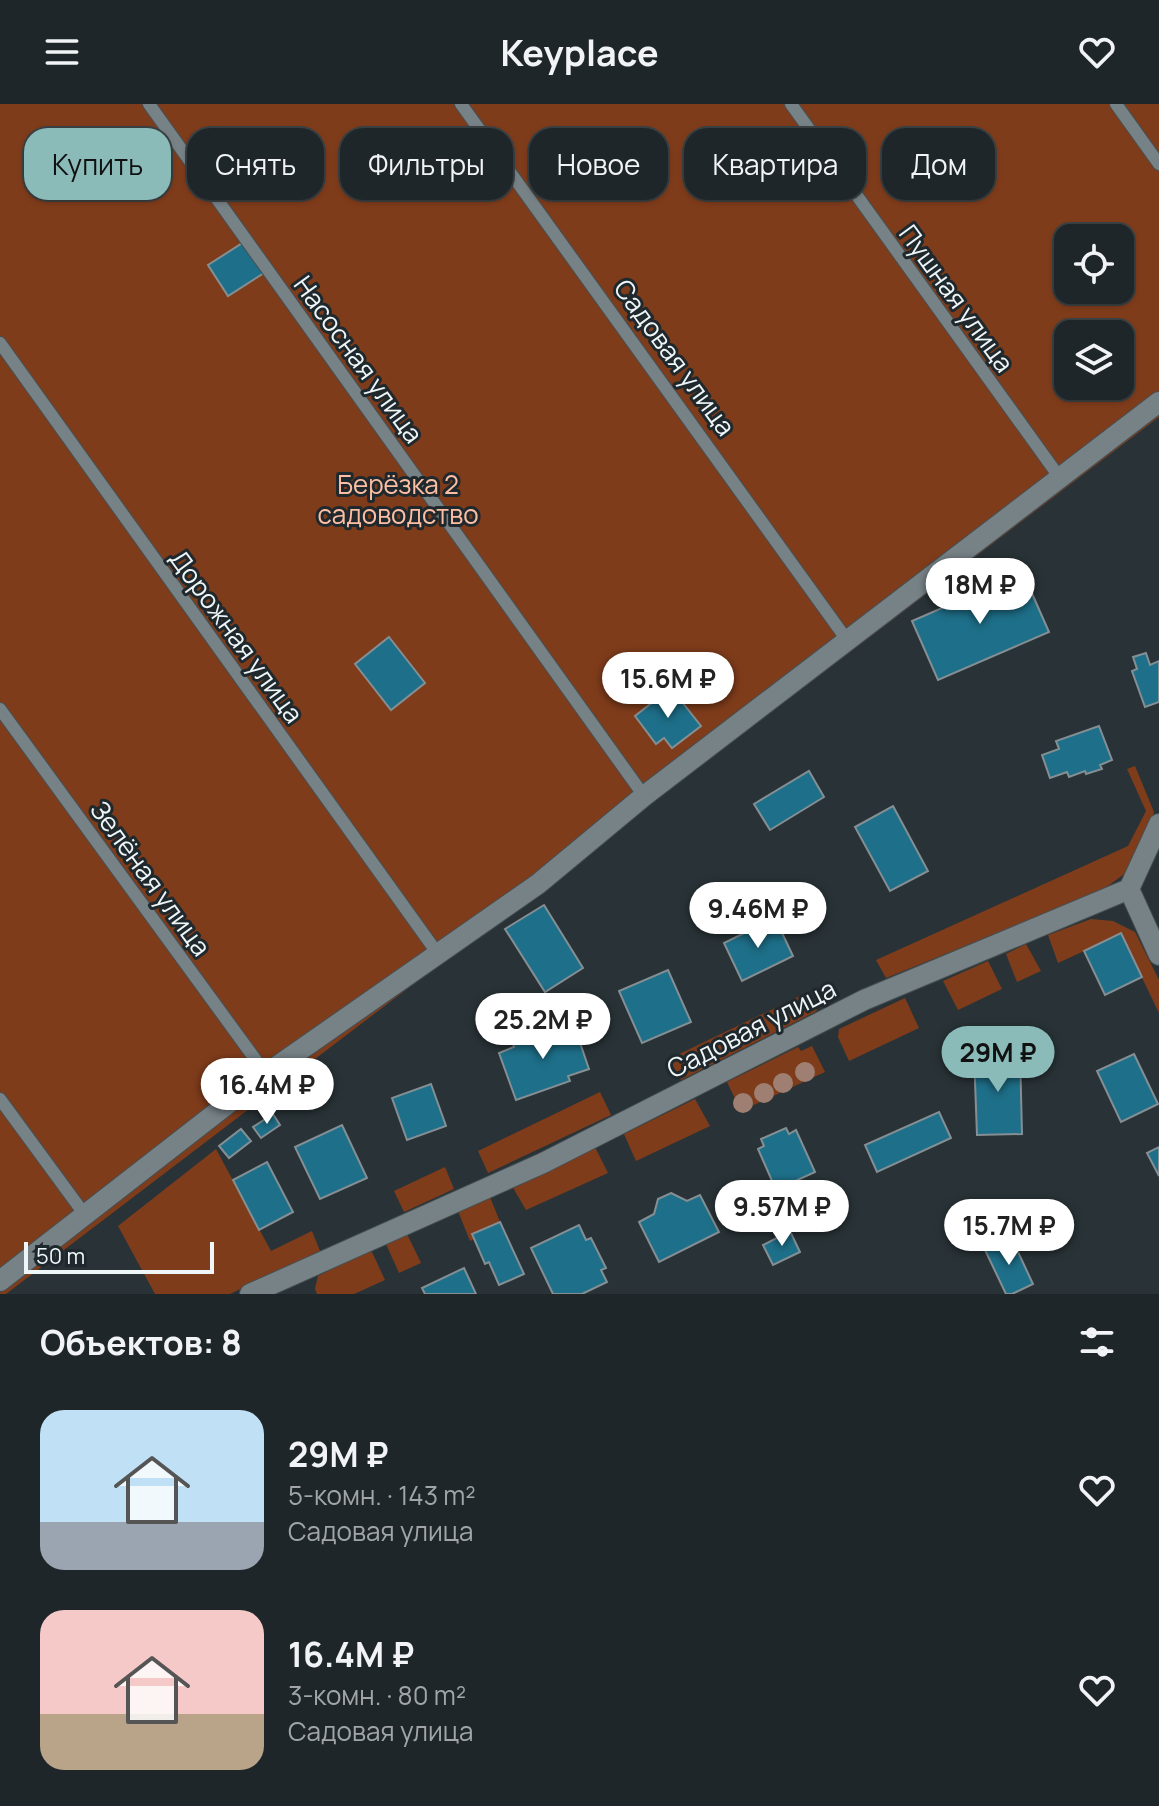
<!DOCTYPE html>
<html lang="ru">
<meta charset="utf-8">
<style>
:root{--surface:#1f2629;--page:#272e31;--text:#f1f3f6;--muted:#a1a5a8;--line:#3c4346;--accent:#8bbbb9}
body{margin:0;font-family:Manrope,sans-serif;background:var(--page);color:var(--text);height:100vh;display:flex;flex-direction:column;font-size:30px;white-space:nowrap}
*{box-sizing:border-box;margin:0}
p{font-size:26px;color:var(--muted)}
.icon{flex:none;width:44px;height:44px;fill:none;stroke:currentColor;stroke-width:2;stroke-linecap:round;stroke-linejoin:round}
.map{position:relative;height:1190px;overflow:hidden}
.side{display:flex;flex-direction:column;background:var(--surface);flex:1}
.side>*{flex:none}
.banner{position:absolute;left:24px;top:24px;width:1112px;height:72px;display:flex;gap:16px}
.buttons{position:absolute;left:1054px;top:120px;display:grid;gap:16px}
.buttons a{display:grid;place-items:center;width:80px;height:80px;border-radius:16px;background:var(--surface);box-shadow:0 2px 6px #0004,0 0 0 2px var(--line);font-size:40px}
.scale{position:absolute;left:24px;bottom:20px;width:190px;box-sizing:border-box;padding-left:8px;border:4px solid #eff6f8;border-top:0;font-size:22px;line-height:28px;white-space:nowrap;color:#eff6f8;-webkit-text-stroke:6px #1f292d;paint-order:stroke}
.price{position:absolute;translate:-50% -68px;padding:0 18px;border-radius:28px;background:#fff;color:#222;font-size:26px;line-height:52px;filter:drop-shadow(0 2px 4px #0008)}
.price::after{content:'';position:absolute;left:50%;top:48px;width:24px;height:18px;margin-left:-12px;background:inherit;clip-path:polygon(0 0,100% 0,50% 100%)}
.price.current{background:var(--accent);color:#111}
ul{padding:0;list-style:none}
li{display:flex;align-items:center;gap:24px;height:200px;padding:0 40px}
li span{display:grid;place-items:center;flex:none;width:224px;height:160px;border-radius:24px;color:#555}
li>.icon{margin-inline-start:auto}
span .icon{width:96px;height:96px;fill:#fffc;stroke-width:1}
li b{font-size:34px}
h2{display:flex;justify-content:space-between;align-items:center;height:96px;padding:0 40px;font-size:34px}
.pill{padding:0 28px;border-radius:24px;background:var(--surface);box-shadow:0 2px 6px #0004,0 0 0 2px var(--line);font-size:28px;line-height:72px}
.pill.current{background:var(--accent);color:#111}
header{display:flex;justify-content:space-between;align-items:center;height:104px;padding:0 40px;background:var(--surface);font-size:36px;font-weight:700}
.map>svg:first-child{display:block}
.green{fill:#7f3c1b;fill-rule:evenodd}
.building{fill:#1e6f89;stroke:#848f94;stroke-width:2}
.lines{fill:none;stroke-linecap:round;stroke-linejoin:round}
.lane-casing{stroke:#465053;stroke-width:14}
.street-casing{stroke:#465053;stroke-width:22}
.lane{stroke:#778287;stroke-width:12}
.street{stroke:#778287;stroke-width:20}
.tree{fill:#9e7f72}
.labels{text-anchor:middle;dominant-baseline:central;stroke-width:6;stroke-linejoin:round;paint-order:stroke}
.street-label{font-size:26px;fill:#eff6f8;stroke:#1f292d}
.park-label{font-size:26px;fill:#fdbea3;stroke:#1f292d}
</style>
<header><svg class="icon" aria-label="menu" viewBox="0 0 24 24"><path d="M4 6h16M4 12h16M4 18h16"/></svg>Keyplace<svg class="icon" aria-label="heart" viewBox="0 0 24 24"><path d="M12 20l-8-8c-3-5 5-10 8-4 3-6 11-1 8 4z"/></svg></header>
<div class="map">
<svg width="1159" height="1190" viewBox="0 0 1159 1190">
<rect width="100%" height="100%" fill="#293337"/>
<g class="green">
<path d="M0 0H1159V313L6 1190H0ZM1068 134H1120V186H1068ZM1068 230H1120V282H1068Z"/>
<path d="M1135 662 1154 708 1151 719 1127 768 1101 787 1082 795 886 874 876 856 1128 742 1146 707 1127 665Z"/>
<path d="M1091 815 1113 817 1135 828 1159 876V909L1121 830 1058 859 1048 831Z"/>
<path d="M1026 840 1041 867 1017 878 1006 850Z"/>
<path d="M988 857 1002 885 958 906 943 877Z"/>
<path d="M808 888 817 907 681 976 669 955Z"/>
<path d="M905 894 919 924 849 957 838 933 839 925Z"/>
<path d="M812 942 825 968 741 1007 727 978 798 943 801 947Z"/>
<path d="M600 988 611 1011 488 1069 478 1047Z"/>
<path d="M695 995 710 1022 636 1057 624 1030Z"/>
<path d="M595 1043 608 1069 526 1106 512 1082Z"/>
<path d="M216 1045 271 1147 312 1127 320 1147 230 1190H155L118 1122Z"/>
<path d="M445 1063 454 1085 404 1108 394 1087Z"/>
<path d="M490 1093 500 1118 473 1130 474 1135 470 1137 458 1107Z"/>
<path d="M407 1130 421 1159 399 1169 386 1140Z"/>
<path d="M371 1146 385 1176 354 1190H317L315 1185 318 1172Z"/>
</g>
<g class="building">
<path d="M244 138 264 169 228 192 208 161Z"/>
<path d="M1023 469 1049 528 938 576 912 517Z"/>
<path d="M389 533 425 579 391 606 355 560Z"/>
<path d="M1146 549 1150 561 1159 557V598L1145 603 1132 567 1137 565 1133 553Z"/>
<path d="M671 584 701 622 672 644 664 634 656 640 635 612Z"/>
<path d="M1099 622 1112 656 1100 661 1102 665 1086 670 1085 667 1069 673 1067 668 1050 674 1042 651 1059 645 1056 637Z"/>
<path d="M809 667 824 693 770 726 754 700Z"/>
<path d="M893 702 928 767 890 787 855 723Z"/>
<path d="M544 801 583 864 545 888 505 825Z"/>
<path d="M775 814 793 852 742 877 724 839Z"/>
<path d="M1121 829 1142 873 1105 891 1084 847Z"/>
<path d="M668 866 691 918 642 939 619 887Z"/>
<path d="M574 921 589 965 568 972 570 977 516 996 499 949 514 943 512 936 551 922 554 929Z"/>
<path d="M1020 949 1022 1030 977 1031 974 950Z"/>
<path d="M1134 950 1158 1000 1121 1018 1097 967Z"/>
<path d="M431 980 446 1022 407 1036 392 994Z"/>
<path d="M939 1008 951 1034 877 1068 865 1041Z"/>
<path d="M273 1010 280 1021 261 1034 253 1023Z"/>
<path d="M342 1021 367 1074 320 1095 295 1043Z"/>
<path d="M786 1024 789 1030 796 1026 815 1068 776 1086 758 1045 764 1042 761 1035Z"/>
<path d="M241 1025 251 1037 229 1054 219 1042Z"/>
<path d="M1159 1043V1072L1147 1049Z"/>
<path d="M267 1058 293 1108 259 1126 233 1076Z"/>
<path d="M671 1089 687 1097 700 1091 719 1128 659 1158 639 1118 654 1110 658 1095Z"/>
<path d="M500 1118 524 1170 499 1181 489 1158 485 1160 472 1130Z"/>
<path d="M579 1121 586 1136 591 1134 606 1164 601 1166 607 1178 582 1190H553L531 1144Z"/>
<path d="M790 1127 800 1148 773 1161 763 1141Z"/>
<path d="M1011 1133 1033 1180 1012 1190H1006L985 1146Z"/>
<path d="M464 1164 476 1190H425L422 1184Z"/>
</g>
<g class="lines">
<defs>
<g id="lane">
<path d="M149 0 644 692"/>
<path d="M461 0 847 536"/>
<path d="M791 0 1060 374"/>
<path d="M1116 0 1159 60"/>
<path d="M0 239 438 850"/>
<path d="M0 605 266 970"/>
<path d="M0 995 85 1111"/>
</g>
<g id="street">
<path d="M1129 785 1159 851"/>
<path d="M0 1177 266 970 538 780 644 692 1159 298"/>
<path d="M250 1190 543 1059 864 896 1129 785 1159 720"/>
</g>
</defs>
<use href="#lane" class="lane-casing"/>
<use href="#street" class="street-casing"/>
<use href="#lane" class="lane"/>
<use href="#street" class="street"/>
</g>
<g class="tree">
<circle cx="805" cy="968" r="10"/>
<circle cx="783" cy="979" r="10"/>
<circle cx="764" cy="989" r="10"/>
<circle cx="743" cy="999" r="10"/>
</g>
<g class="labels">
<g class="street-label">
<text transform="translate(957 194) rotate(54)">Пушная улица</text>
<text transform="translate(675 253) rotate(54)">Садовая улица</text>
<text transform="translate(359 255) rotate(54)">Насосная улица</text>
<text transform="translate(237 532) rotate(54)">Дорожная улица</text>
<text transform="translate(151 774) rotate(54)">Зелёная улица</text>
<text transform="translate(751 924) rotate(-27)">Садовая улица</text>
</g>
<g class="park-label">
<text x="398" y="380">Берёзка 2<tspan x="398" dy="30">садоводство</tspan></text>
</g>
</g>
</svg>
<div class="buttons">
<a><svg class="icon" aria-label="locate" viewBox="0 0 24 24"><circle cx="12" cy="12" r="6"/><path d="M12 2v4M12 18v4M2 12h4M18 12h4"/></svg></a>
<a><svg class="icon" aria-label="layers" viewBox="0 0 24 24"><path d="M12 4l9 5-9 5-9-5zM3 14l9 5 9-5"/></svg></a>
</div>
<div class="scale">50 m</div>
<b class="price" style="left:980px;top:522px">18M ₽</b>
<b class="price" style="left:668px;top:616px">15.6M ₽</b>
<b class="price" style="left:758px;top:846px">9.46M ₽</b>
<b class="price" style="left:543px;top:957px">25.2M ₽</b>
<b class="price current" style="left:998px;top:990px">29M ₽</b>
<b class="price" style="left:267px;top:1022px">16.4M ₽</b>
<b class="price" style="left:782px;top:1144px">9.57M ₽</b>
<b class="price" style="left:1009px;top:1163px">15.7M ₽</b>
<div class="banner">
<a class="pill current">Купить</a>
<a class="pill">Снять</a>
<a class="pill">Фильтры</a>
<a class="pill">Новое</a>
<a class="pill">Квартира</a>
<a class="pill">Дом</a>
</div>
</div>
<section class="side">
<h2>Объектов: 8<svg class="icon" aria-label="filters" viewBox="0 0 24 24"><path d="M4 7h16M4 17h16"/><circle cx="9" cy="7" r="2"/><circle cx="15" cy="17" r="2"/></svg></h2>
<ul>
<li><span style="background:linear-gradient(#bfe0f5 70%,#9aa5b1 0)"><svg class="icon" aria-label="home" viewBox="0 0 24 24"><path d="M3 11l9-7 9 7M6 9v11h12V9"/></svg></span><div><b>29M ₽</b><p>5-комн. · 143 m²</p><p>Садовая улица</p></div><svg class="icon" aria-label="heart" viewBox="0 0 24 24"><path d="M12 20l-8-8c-3-5 5-10 8-4 3-6 11-1 8 4z"/></svg></li>
<li><span style="background:linear-gradient(#f6c9c9 65%,#b9a48a 0)"><svg class="icon" aria-label="home" viewBox="0 0 24 24"><path d="M3 11l9-7 9 7M6 9v11h12V9"/></svg></span><div><b>16.4M ₽</b><p>3-комн. · 80 m²</p><p>Садовая улица</p></div><svg class="icon" aria-label="heart" viewBox="0 0 24 24"><path d="M12 20l-8-8c-3-5 5-10 8-4 3-6 11-1 8 4z"/></svg></li>
</ul>
</section>
